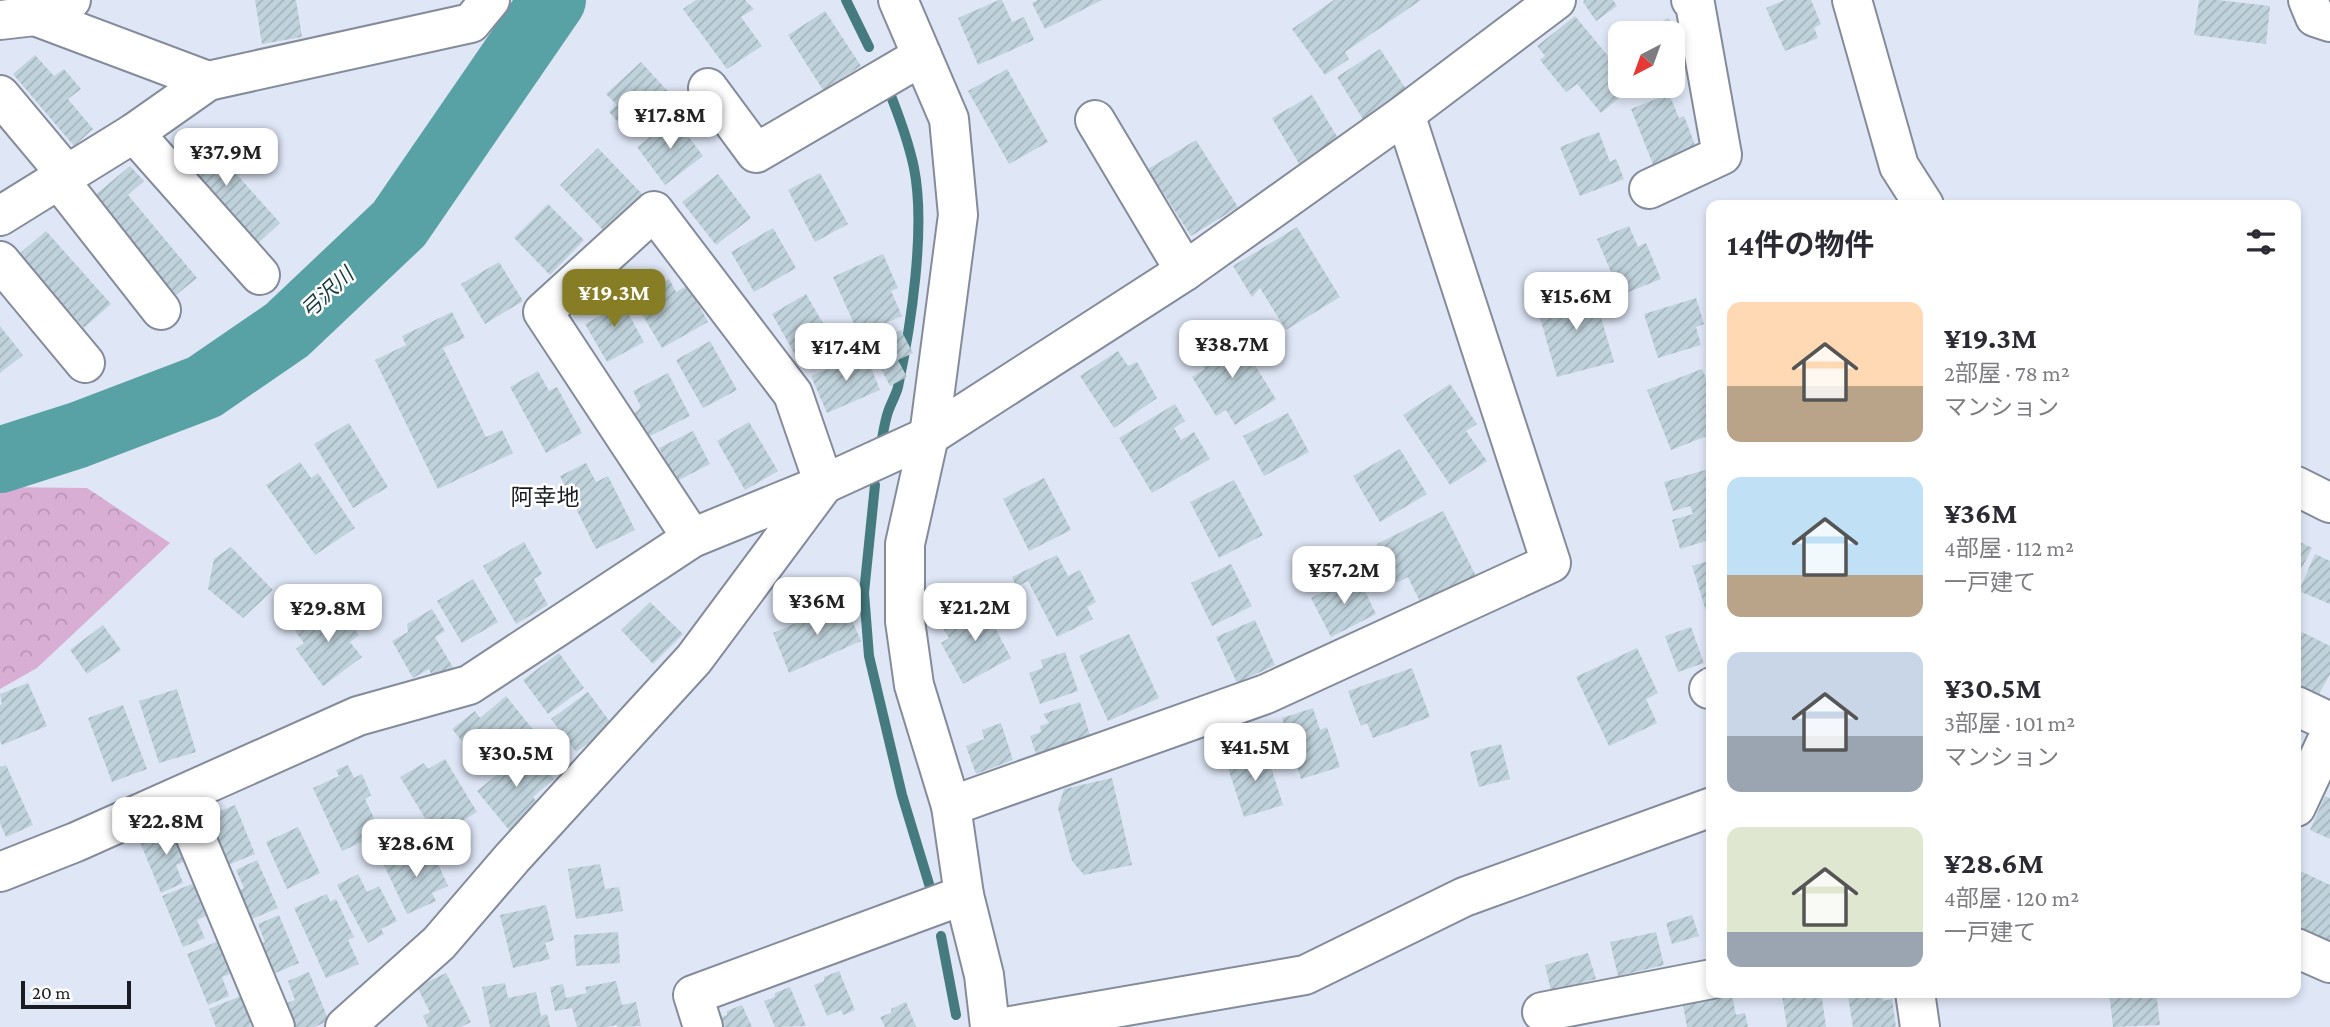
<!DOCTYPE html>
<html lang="ja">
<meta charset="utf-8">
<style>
:root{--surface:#fff;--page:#f7f7f7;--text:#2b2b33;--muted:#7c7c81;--accent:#877d24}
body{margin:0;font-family:"Crimson Pro","Noto Sans JP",serif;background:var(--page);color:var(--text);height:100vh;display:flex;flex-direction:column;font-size:26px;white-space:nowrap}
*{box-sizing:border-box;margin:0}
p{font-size:23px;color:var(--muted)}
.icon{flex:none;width:38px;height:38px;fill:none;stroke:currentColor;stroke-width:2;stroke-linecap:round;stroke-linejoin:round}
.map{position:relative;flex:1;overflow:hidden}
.sheet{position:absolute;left:1706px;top:200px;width:595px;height:798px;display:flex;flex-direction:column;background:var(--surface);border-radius:14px;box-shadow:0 4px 10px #0003}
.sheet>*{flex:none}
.needle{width:46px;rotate:221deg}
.tools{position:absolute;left:1608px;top:21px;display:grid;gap:14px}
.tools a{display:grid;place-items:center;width:77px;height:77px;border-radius:14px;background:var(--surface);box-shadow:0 4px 10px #0003;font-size:35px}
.scale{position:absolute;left:21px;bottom:18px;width:110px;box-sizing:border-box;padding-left:7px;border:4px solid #191c22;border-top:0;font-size:19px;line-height:24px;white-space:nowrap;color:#191c22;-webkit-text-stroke:5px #fff;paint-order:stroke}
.price{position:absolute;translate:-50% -60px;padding:0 16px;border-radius:14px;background:#fff;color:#222;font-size:23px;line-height:46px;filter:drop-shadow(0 2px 4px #0008)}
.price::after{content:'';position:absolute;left:50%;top:42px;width:21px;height:16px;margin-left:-10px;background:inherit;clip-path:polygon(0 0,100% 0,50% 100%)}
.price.selected{background:var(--accent);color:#fff}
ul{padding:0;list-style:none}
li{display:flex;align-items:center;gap:21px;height:175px;padding:0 21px}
li span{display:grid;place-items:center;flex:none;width:196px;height:140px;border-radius:14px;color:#555}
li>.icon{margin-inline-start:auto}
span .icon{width:84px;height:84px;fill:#fffc;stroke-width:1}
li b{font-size:30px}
h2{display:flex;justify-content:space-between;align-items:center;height:84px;padding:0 21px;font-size:30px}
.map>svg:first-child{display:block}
.forest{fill:url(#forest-crowns)}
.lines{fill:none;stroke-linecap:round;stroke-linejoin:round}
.stream{stroke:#457a7e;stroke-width:10}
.river{stroke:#58a2a5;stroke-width:66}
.building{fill:url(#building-hatch)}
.street-casing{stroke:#848b9a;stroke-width:42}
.secondary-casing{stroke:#848b9a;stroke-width:42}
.street{stroke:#fff;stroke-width:38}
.secondary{stroke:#fff;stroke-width:38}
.labels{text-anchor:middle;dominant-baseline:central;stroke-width:5;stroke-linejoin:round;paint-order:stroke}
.water-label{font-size:21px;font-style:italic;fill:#173b3d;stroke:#fff}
.quarter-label{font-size:23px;fill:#191c22;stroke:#fff}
</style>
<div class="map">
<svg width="2330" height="1027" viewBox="0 0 2330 1027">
<defs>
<pattern id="forest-crowns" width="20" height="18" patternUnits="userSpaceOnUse" patternTransform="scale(1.75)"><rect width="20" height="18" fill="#d8aed5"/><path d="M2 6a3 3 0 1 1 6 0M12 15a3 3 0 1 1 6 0" fill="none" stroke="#b995b7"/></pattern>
<pattern id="building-hatch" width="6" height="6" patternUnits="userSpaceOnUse" patternTransform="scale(1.75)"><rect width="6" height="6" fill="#c0d2db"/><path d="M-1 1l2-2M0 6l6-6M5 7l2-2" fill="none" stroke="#a4b4bc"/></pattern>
</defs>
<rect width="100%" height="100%" fill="#dfe7f7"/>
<path class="forest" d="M0 487 87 488 170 543 37 668 0 689Z"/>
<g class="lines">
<g class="stream">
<path d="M846 0 869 47"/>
<path d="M880 448C883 436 884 424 888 412 891 403 896 395 898 387 911 326 926 228 914 168 908 139 898 113 887 86"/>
<path d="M875 485 864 593 869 656 902 795 929 884"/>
<path d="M941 936 956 1015"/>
</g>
<path class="river" d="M0 460 78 435 204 387 287 330 399 224 553 0"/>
</g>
<g class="building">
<path d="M255 0H296L302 37 262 44Z"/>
<path d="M696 0H745L754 9 741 17 762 46 727 69 683 9Z"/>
<path d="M999 0H1002L1012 22 1024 17 1034 40 978 65 958 18Z"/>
<path d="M1038 0H1102L1045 29 1032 3Z"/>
<path d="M1334 0H1421L1345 52 1349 59 1325 75 1292 29Z"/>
<path d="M1585 0H1613L1617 6 1596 21 1583 2Z"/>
<path d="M1785 0H1811L1821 24 1814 28 1818 38 1785 51 1766 8Z"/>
<path d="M2199 0H2218L2270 6 2266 44 2194 35Z"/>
<path d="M825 11 861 66 823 90 788 35Z"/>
<path d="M1575 16 1613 62 1619 57 1620 58V86H1634L1601 113 1577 84 1566 92 1540 60 1545 56 1537 46Z"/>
<path d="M1668 18 1685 44 1673 51V33H1643Z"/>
<path d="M1380 49 1408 92 1364 121 1337 77Z"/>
<path d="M35 55 54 76 64 69 81 89 68 99 93 129 74 146 13 74Z"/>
<path d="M641 62 674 98 632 137 609 112 617 105 606 94Z"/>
<path d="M1007 69 1048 142 1009 164 968 91Z"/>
<path d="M1669 94 1679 118 1684 116 1697 150 1654 167 1631 109Z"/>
<path d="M1312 95 1341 143 1301 167 1272 118Z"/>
<path d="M675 118 703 156 665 185 637 147Z"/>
<path d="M197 130 280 223 255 246 172 153Z"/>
<path d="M1599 132 1610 162 1616 159 1624 179 1580 196 1560 147Z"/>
<path d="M1196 140 1238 207 1191 236 1148 169Z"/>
<path d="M598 148 643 195 605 232 560 185Z"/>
<path d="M130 166 144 181 128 195 197 278 176 295 94 196Z"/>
<path d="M820 173 848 224 815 242 788 190Z"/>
<path d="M718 174 751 218 716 245 682 202Z"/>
<path d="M548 204 584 240 550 275 514 238Z"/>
<path d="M1629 226 1638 247 1646 243 1661 279 1621 295 1597 239Z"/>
<path d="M1297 227 1340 297 1286 330 1260 288 1252 297 1233 266Z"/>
<path d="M773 228 796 268 754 292 731 252Z"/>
<path d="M46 231 111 304 84 328 19 254Z"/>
<path d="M883 254 898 288 891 291 902 316 859 335 833 277Z"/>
<path d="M499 262 523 301 485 324 461 284Z"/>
<path d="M669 279 676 292 688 285 708 322 662 348 633 299Z"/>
<path d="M1591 283 1614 362 1557 377 1540 318 1556 314 1550 294Z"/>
<path d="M617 293 644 342 607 362 585 324 602 315 596 305Z"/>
<path d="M806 294 837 347 802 367 772 314Z"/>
<path d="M1696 298 1704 324 1696 327 1701 345 1658 358 1644 314Z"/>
<path d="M452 312 465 338 443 348 486 437 502 430 513 453 438 489 375 360 406 345 402 336Z"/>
<path d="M0 326 23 355 0 373Z"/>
<path d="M901 330 913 353 898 360 907 377 890 386 869 346Z"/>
<path d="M1234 332 1276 399 1235 425 1226 410 1216 416 1192 377 1205 369 1196 355Z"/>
<path d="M710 341 737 390 703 408 676 360Z"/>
<path d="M1118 351 1128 366 1137 362 1157 398 1114 428 1080 376Z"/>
<path d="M865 353 880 390 827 413 811 376Z"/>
<path d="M1702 369 1712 392V434L1671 450 1647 390Z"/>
<path d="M538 371 549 391 557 387 582 433 546 453 510 387Z"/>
<path d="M668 373 690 416 646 438 634 414 641 407 633 391Z"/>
<path d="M1450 384 1477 424 1466 431 1487 461 1450 485 1403 415Z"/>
<path d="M1175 404 1185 421 1174 428 1181 440 1194 432 1210 459 1152 493 1119 438Z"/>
<path d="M1288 413 1309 452 1264 476 1243 436Z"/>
<path d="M749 422 778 471 745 490 717 441Z"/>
<path d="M349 423 388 487 353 508 314 444Z"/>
<path d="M693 431 710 464 677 481 659 448Z"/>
<path d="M1400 449 1427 494 1380 522 1353 476Z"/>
<path d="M300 462 311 478 318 473 355 528 315 555 266 485Z"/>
<path d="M586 463 596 482 608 476 635 530 596 549 560 476Z"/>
<path d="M1712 468V539L1680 549 1672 520 1693 514 1690 506 1673 511 1664 482Z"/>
<path d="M1044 478 1071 530 1029 551 1003 499Z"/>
<path d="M1234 480 1263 535 1219 558 1190 502Z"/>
<path d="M1443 511 1477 578 1422 606 1408 577 1396 583 1377 544Z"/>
<path d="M2296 540 2312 548 2296 579Z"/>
<path d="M524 542 542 574 534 579 548 605 516 624 483 566Z"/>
<path d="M231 547 273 590 243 618 208 589 214 559Z"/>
<path d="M2315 554 2330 561V604L2299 591Z"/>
<path d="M1057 555 1068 576 1080 570 1096 602 1087 607 1093 619 1057 637 1028 581 1016 587 1012 577Z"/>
<path d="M1712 560V627H1711L1692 566Z"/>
<path d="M1231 564 1252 606 1212 626 1191 583Z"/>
<path d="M1357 575 1376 614 1331 637 1311 598Z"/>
<path d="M473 579 498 622 462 643 437 601Z"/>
<path d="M991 600 999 616 991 620 1011 658 963 684 941 643 949 638 942 627Z"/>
<path d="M334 602 359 635 350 642 362 657 323 686 296 649 304 643 295 631Z"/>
<path d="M650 602 683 634 653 664 621 630Z"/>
<path d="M844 602 861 641 789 673 773 633Z"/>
<path d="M432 609 445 631 435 637 454 669 434 680 429 669 413 678 392 641 408 632 407 624Z"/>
<path d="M1255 620 1275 665 1237 683 1216 637Z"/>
<path d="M103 625 121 650 87 674 70 650Z"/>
<path d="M1691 627 1704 663 1678 672 1665 636Z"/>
<path d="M2302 632 2330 646V674L2318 696 2296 685V641Z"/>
<path d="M1129 634 1159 698 1108 721 1079 656Z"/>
<path d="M1637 648 1658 693 1646 699 1657 723 1609 746 1576 677Z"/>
<path d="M1065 652 1078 691 1040 704 1029 673 1043 668 1041 660Z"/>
<path d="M559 653 584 688 548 714 523 680Z"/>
<path d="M1412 668 1430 717 1373 738 1367 723 1361 726 1348 691Z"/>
<path d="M28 683 47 726 2 745 0 741V705L2 704 0 694Z"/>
<path d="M177 689 196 752 159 763 139 701Z"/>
<path d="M588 692 613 726 576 752 551 719Z"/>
<path d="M506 696 535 732 486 771 452 729 475 711 480 718Z"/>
<path d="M1080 702 1091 739 1037 757 1030 736 1041 732 1040 726 1049 723 1043 714Z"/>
<path d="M123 705 147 769 112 782 88 718Z"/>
<path d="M1313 708 1320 730 1327 727 1340 767 1301 779 1282 718Z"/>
<path d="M1001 723 1013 760 976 774 966 746 984 739 982 730Z"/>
<path d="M1501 744 1510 779 1479 787 1470 752Z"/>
<path d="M530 748 554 779 533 797 539 805 509 830 477 791Z"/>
<path d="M1265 749 1283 805 1244 817 1226 762Z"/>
<path d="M445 759 477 812 443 832 438 823 431 828 400 777 424 763 428 769Z"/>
<path d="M6 765 33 825 6 837 0 823V767Z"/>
<path d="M348 765 354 778 362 774 371 795 365 799 381 833 342 851 313 788 339 776 336 770Z"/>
<path d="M1112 778 1132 865 1084 875 1072 861 1058 808 1064 789Z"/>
<path d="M2325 796 2330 798V839L2310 830Z"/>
<path d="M235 805 255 854 216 870 212 836 221 832 213 814Z"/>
<path d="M180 826 191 852 182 856 184 862 176 865 183 883 161 893 140 842Z"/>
<path d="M298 827 320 873 287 889 266 842Z"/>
<path d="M418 847 423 857 433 853 448 886 432 893 436 901 407 914 383 863Z"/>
<path d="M257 860 278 908 238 925 235 892 244 888 236 870Z"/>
<path d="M600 864 605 889 619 887 623 911 576 919 568 869Z"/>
<path d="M2296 869 2330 885V940L2328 944 2296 928Z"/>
<path d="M358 874 367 892 379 886 397 921 381 929 384 934 368 943 337 885Z"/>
<path d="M202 880 213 907 203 910 206 916 197 920 205 938 183 947 162 896Z"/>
<path d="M327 894 330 902 336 899 354 937 348 940 359 964 326 978 294 908Z"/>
<path d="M546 905 554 940 545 943 550 959 513 968 500 915Z"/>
<path d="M279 915 299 963 259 980 257 946 265 942 258 924Z"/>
<path d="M1692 915 1699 936 1672 944 1666 923Z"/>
<path d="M618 932 620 963 576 966 574 935Z"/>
<path d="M1656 932 1664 965 1618 976 1610 942Z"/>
<path d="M226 938 238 964 228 968 230 974 222 977 229 996 208 1005 187 954Z"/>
<path d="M1588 953 1596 979 1551 991 1545 965Z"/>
<path d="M839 971 855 1010 843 1015 841 1010 827 1016 814 985 824 981V977Z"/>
<path d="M309 972 329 1021 314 1027H285L279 1013 289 1009 287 1003 295 1000 288 981Z"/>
<path d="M446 973 471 1022 461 1027H428L423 1016 430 1012 417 987Z"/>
<path d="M616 981 622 1005 636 1002 641 1026 618 1027 616 1025 607 1027H577L572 1008 555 1011 550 987 563 984 566 998 587 993 585 987Z"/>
<path d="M505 983 508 998 536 992 541 1016 547 1014 550 1027H490L482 987Z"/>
<path d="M790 987 806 1026 775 1027 764 1001 775 997V993Z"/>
<path d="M1800 992H1821L1826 1027H1787L1782 995Z"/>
<path d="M1869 992H1882L1883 1001 1892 999 1896 1027H1853L1848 996Z"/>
<path d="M2109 992H2156L2160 1025 2113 1027Z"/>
<path d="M248 993 260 1019 250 1023 251 1027H216L209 1009Z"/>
<path d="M1732 996 1736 1015 1745 1013 1748 1027H1687L1683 1005Z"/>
<path d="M906 1002 916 1027H885L880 1017 891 1013V1009Z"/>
<path d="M742 1005 752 1027H720L717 1019 727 1015V1011Z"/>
</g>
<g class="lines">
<defs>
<g id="street">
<path d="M1852 0 1899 166 1924 205"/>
<path d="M2308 0 2315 17 2330 22"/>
<path d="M35 16 208 81 471 23 490 0"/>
<path d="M708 88 756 153 922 56"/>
<path d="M0 95 67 175"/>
<path d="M1095 120 1185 271"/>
<path d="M134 133 260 275"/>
<path d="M59 180 161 310"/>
<path d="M1649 189 1722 155 1695 4 1691 0"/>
<path d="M0 216 134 133 208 81"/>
<path d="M0 261 85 363"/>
<path d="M2296 486 2330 503"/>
<path d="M1709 689 1712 687"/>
<path d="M2296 706 2330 722"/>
<path d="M179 797 275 1027"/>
<path d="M951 806 1266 694 1551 563 1405 114"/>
<path d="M2296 807 2330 734"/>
<path d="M0 872 76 842 358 716 469 685 692 538 824 484 929 436 1185 271 1405 114 1556 0"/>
<path d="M2296 948 2330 963"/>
<path d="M1915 992 1920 1027"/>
<path d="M1542 1012 1712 979"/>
<path d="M345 1027 439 943 513 857 694 659 824 484 793 394 654 211 543 312 692 538"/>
<path d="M703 1027 693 995 964 895"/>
<path d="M1005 1027 1305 975 1464 897 1712 807"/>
</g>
<g id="secondary">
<path d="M898 0 949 119 958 215 929 436 905 544V621L914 685 951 806 964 895 984 975 990 1027"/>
<path d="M0 20 35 16 71 0"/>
</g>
</defs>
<use href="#street" class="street-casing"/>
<use href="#secondary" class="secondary-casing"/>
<use href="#street" class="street"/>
<use href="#secondary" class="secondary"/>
</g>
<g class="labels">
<g class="water-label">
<text transform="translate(327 293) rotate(-43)">弓沢川</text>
</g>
<g class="quarter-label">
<text x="545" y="497">阿幸地</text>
</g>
</g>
</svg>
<div class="tools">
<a><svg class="needle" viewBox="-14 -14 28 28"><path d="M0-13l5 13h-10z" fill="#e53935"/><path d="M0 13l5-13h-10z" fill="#7c7c81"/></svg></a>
</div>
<div class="scale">20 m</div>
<b class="price" style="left:670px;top:151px">¥17.8M</b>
<b class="price" style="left:226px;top:188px">¥37.9M</b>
<b class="price selected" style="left:614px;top:329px">¥19.3M</b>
<b class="price" style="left:1576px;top:332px">¥15.6M</b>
<b class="price" style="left:1232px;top:380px">¥38.7M</b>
<b class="price" style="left:846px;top:383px">¥17.4M</b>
<b class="price" style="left:1344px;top:606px">¥57.2M</b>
<b class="price" style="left:817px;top:637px">¥36M</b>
<b class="price" style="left:975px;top:643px">¥21.2M</b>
<b class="price" style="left:328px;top:644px">¥29.8M</b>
<b class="price" style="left:1255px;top:783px">¥41.5M</b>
<b class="price" style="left:516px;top:789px">¥30.5M</b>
<b class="price" style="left:166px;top:857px">¥22.8M</b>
<b class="price" style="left:416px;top:879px">¥28.6M</b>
<section class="sheet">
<h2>14件の物件<svg class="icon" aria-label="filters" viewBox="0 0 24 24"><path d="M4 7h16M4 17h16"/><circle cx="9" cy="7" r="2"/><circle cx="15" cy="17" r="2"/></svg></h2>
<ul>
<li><span style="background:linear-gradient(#ffd9b3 60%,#b9a48a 0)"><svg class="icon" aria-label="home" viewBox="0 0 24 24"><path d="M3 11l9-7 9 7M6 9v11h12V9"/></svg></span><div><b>¥19.3M</b><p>2部屋 · 78 m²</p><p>マンション</p></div></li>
<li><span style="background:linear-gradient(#bfe0f5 70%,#b9a48a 0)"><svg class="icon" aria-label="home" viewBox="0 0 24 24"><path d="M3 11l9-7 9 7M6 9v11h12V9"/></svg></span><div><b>¥36M</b><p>4部屋 · 112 m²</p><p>一戸建て</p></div></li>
<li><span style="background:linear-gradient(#c9d6e8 60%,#9aa5b1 0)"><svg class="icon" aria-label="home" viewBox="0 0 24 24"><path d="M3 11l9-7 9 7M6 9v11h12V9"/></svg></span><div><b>¥30.5M</b><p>3部屋 · 101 m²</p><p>マンション</p></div></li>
<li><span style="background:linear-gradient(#dfe7d0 75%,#9aa5b1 0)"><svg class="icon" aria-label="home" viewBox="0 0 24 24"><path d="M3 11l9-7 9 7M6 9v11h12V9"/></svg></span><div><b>¥28.6M</b><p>4部屋 · 120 m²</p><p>一戸建て</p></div></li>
</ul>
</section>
</div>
